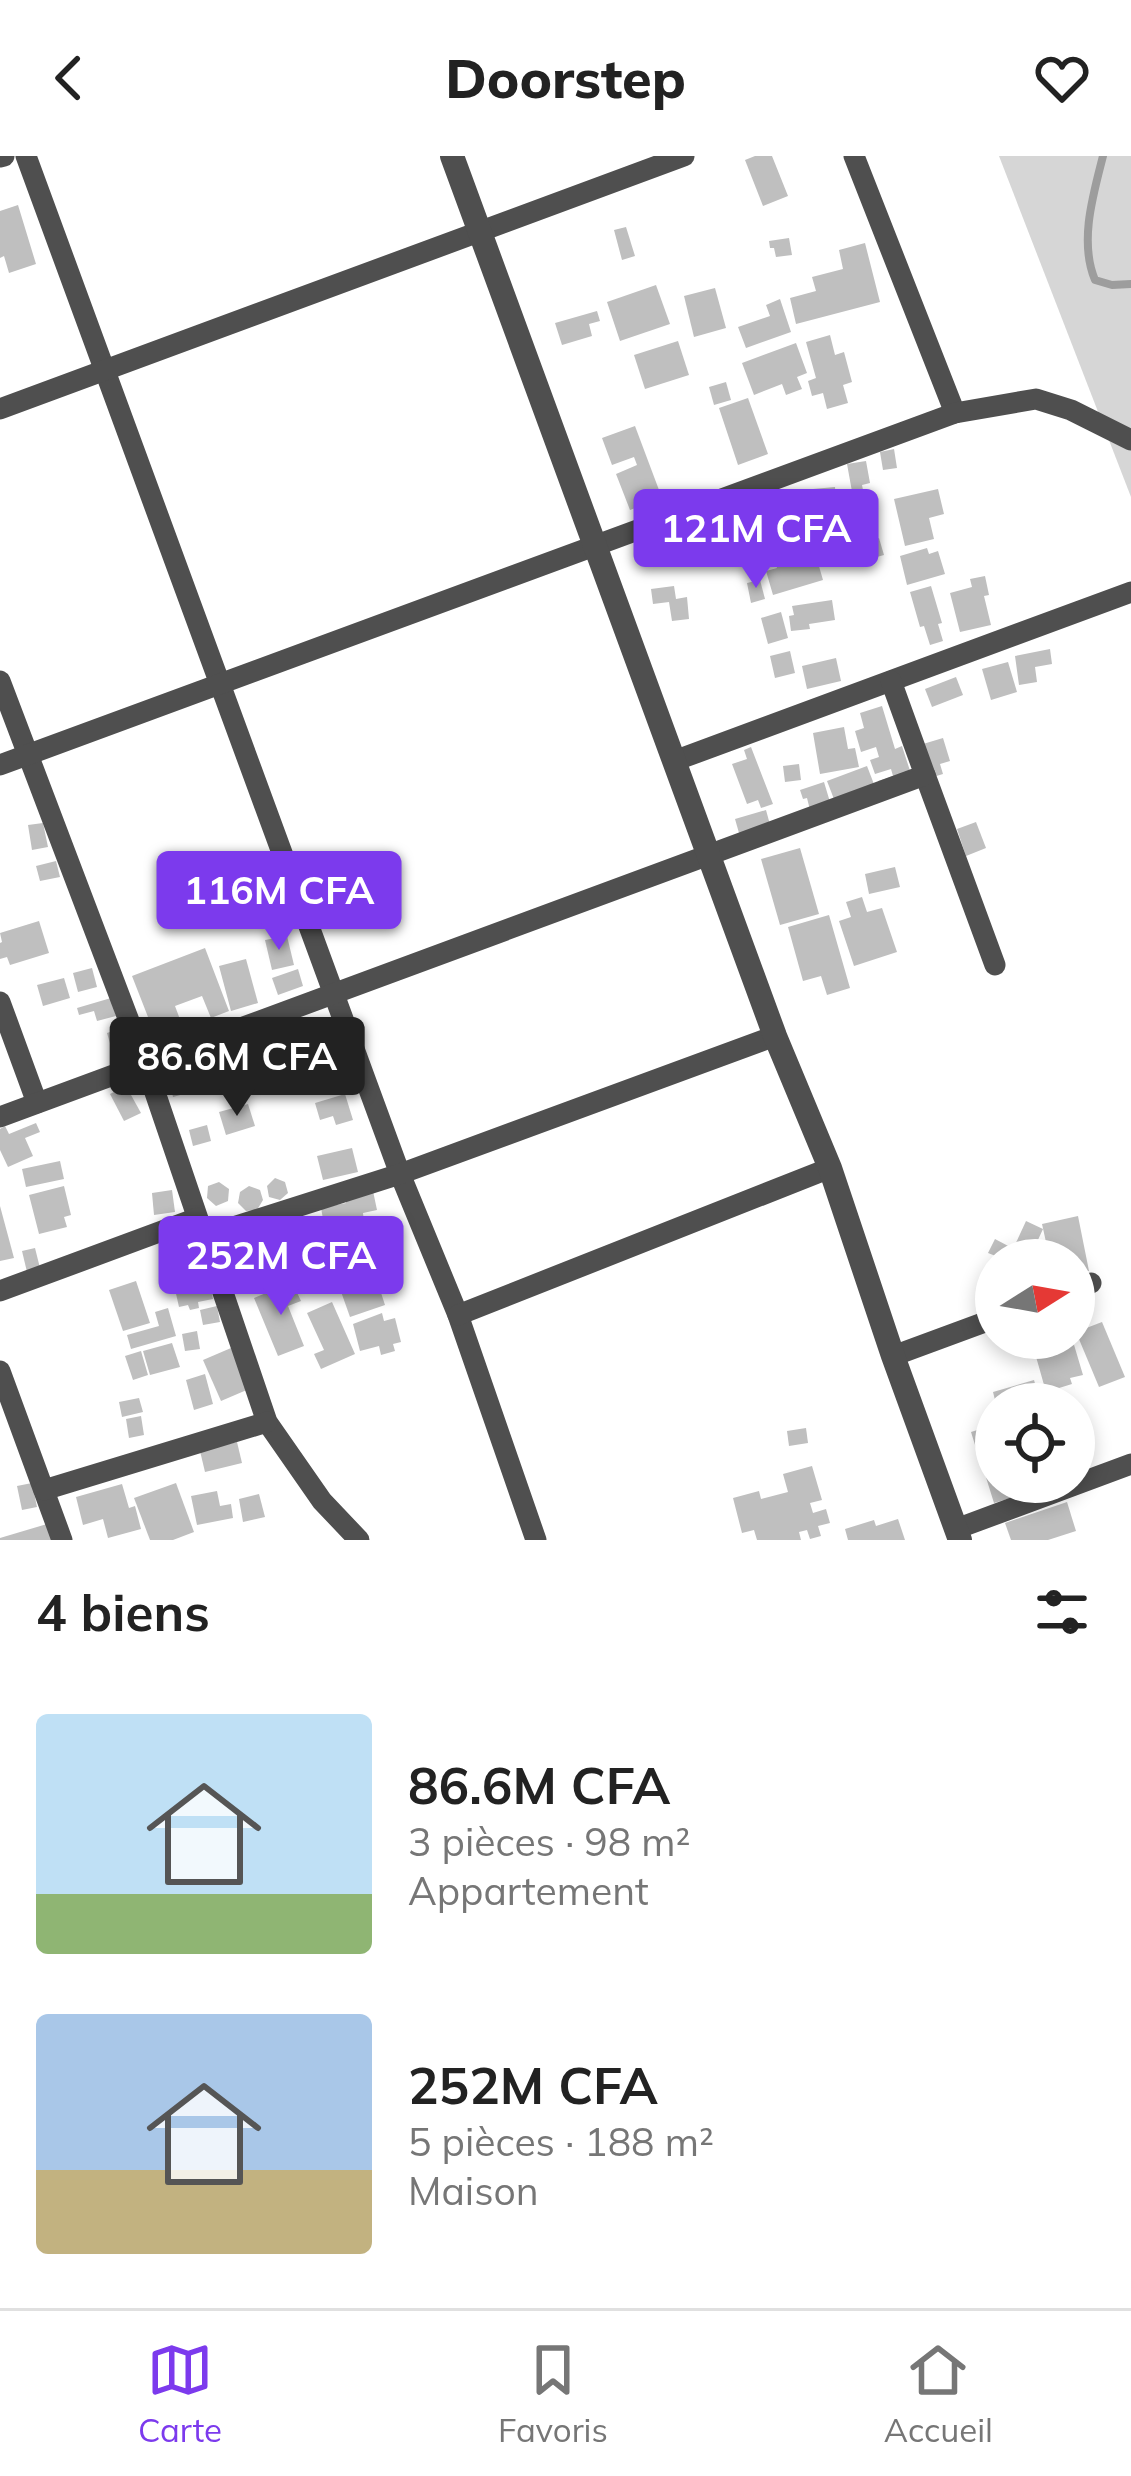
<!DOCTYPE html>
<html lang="fr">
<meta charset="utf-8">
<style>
:root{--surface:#fff;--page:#f2f2f2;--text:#222;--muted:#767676;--line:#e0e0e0;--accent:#7c3aed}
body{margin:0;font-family:Mulish,sans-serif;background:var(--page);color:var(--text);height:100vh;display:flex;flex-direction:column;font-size:45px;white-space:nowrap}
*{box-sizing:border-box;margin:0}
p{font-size:39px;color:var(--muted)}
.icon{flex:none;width:66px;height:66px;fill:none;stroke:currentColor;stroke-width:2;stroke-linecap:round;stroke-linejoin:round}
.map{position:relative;height:1384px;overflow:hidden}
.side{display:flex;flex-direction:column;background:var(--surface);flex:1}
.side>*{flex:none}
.needle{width:78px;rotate:79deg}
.fabs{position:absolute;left:975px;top:1083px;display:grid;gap:24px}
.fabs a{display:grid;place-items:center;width:120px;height:120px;border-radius:50%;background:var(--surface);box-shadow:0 6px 18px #0003;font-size:60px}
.price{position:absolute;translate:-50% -102px;padding:0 27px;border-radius:12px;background:var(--accent);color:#fff;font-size:39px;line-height:78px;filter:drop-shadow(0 3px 6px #0008)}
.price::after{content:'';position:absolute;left:50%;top:72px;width:36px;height:27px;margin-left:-18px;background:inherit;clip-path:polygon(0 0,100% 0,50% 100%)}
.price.current{background:#222;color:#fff}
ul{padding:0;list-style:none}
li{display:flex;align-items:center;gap:36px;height:300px;padding:0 36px}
li span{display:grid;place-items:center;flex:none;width:336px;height:240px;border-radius:12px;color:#555}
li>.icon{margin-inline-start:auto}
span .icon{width:144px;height:144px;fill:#fffc;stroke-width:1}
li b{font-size:51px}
h2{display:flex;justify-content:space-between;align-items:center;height:144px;padding:0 36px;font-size:51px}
header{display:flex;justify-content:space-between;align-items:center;height:156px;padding:0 36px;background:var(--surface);font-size:54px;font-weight:800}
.tabs{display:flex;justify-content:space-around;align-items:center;height:168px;border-top:3px solid var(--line);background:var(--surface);font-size:33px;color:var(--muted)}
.tabs a{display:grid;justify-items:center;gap:6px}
.tabs .current{color:var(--accent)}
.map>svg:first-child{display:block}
.green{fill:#d6d6d6}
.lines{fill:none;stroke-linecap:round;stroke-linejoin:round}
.stream{stroke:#9d9d9d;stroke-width:8}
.building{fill:#bfbfbf}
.minor{stroke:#4f4f4f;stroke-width:21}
.tertiary{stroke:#4f4f4f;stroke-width:24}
</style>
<header><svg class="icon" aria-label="back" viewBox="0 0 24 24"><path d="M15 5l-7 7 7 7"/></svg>Doorstep<svg class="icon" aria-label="heart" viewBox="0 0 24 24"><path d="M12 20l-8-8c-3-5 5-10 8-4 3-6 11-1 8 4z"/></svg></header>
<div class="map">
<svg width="1131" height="1384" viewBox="0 0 1131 1384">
<rect width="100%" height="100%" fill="#fff"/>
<path class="green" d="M999 0H1131V341Z"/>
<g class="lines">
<path class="stream" d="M1103 0C1093 39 1079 86 1095 124L1112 129 1131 128"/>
</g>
<g class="building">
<path d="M755 0H772L788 40 763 50 745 4Z"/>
<path d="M18 49 36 108 9 117 4 100 0 102V55Z"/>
<path d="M626 71 635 100 622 104 614 74Z"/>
<path d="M789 82 792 99 776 101 774 92H770L769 85Z"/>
<path d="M865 87 880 146 796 168 790 142 816 135 812 121 843 113 839 94Z"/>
<path d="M656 129 670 168 620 185 607 146Z"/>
<path d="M715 132 726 172 694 181 684 140Z"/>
<path d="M780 143 791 176 746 192 738 171 770 160 766 149Z"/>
<path d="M597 155 600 165 589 168 592 180 562 189 555 167Z"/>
<path d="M830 179 835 199 844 196 852 226 843 229 848 247 827 253 823 237 812 240 808 225 816 222 806 186Z"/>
<path d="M678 185 689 219 645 233 634 199Z"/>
<path d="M796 187 807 217 797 221 802 233 786 239 782 228 754 239 742 207Z"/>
<path d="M726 226 731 244 714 249 709 231Z"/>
<path d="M748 242 768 298 738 309 719 252Z"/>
<path d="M635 270 662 342 630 354 616 318 637 309 634 301 612 309 602 282Z"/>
<path d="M894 293 897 312 883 314 880 296Z"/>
<path d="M866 305 870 327 862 329 864 339 853 341 847 308Z"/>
<path d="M835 331 836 346 814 348 813 333Z"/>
<path d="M938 333 944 358 929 362 934 383 905 390 894 343Z"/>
<path d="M790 341 802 377 763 389 760 380 774 375 766 348Z"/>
<path d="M684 375 686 389 666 393 663 378Z"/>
<path d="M879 382 884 399 866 404 864 399 854 401 851 390Z"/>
<path d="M811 383 823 424 773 439 766 415 777 412 772 394Z"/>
<path d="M927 392 929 398 938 395 945 418 907 429 900 400Z"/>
<path d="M985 420 989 439 984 440 991 469 960 476 950 437 972 431 970 423Z"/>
<path d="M760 424 765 443 751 447 747 427Z"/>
<path d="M674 430 676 443 687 441 689 463 672 465 669 446 653 448 651 433Z"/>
<path d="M931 430 942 467 938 468 943 485 930 489 924 470 920 471 910 436Z"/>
<path d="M832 444 835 464 809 468 810 473 791 475 789 460 794 459 792 450Z"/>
<path d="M781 456 788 482 768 488 761 462Z"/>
<path d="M1050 493 1052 508 1035 511 1037 526 1019 529 1015 500Z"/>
<path d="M790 495 795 517 775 522 770 500Z"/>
<path d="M836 502 841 525 807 533 802 510Z"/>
<path d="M1008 506 1017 536 991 544 982 513Z"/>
<path d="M956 521 963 539 932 551 925 533Z"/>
<path d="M882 550 895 593 902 590 913 624 881 633 878 625 893 620 891 613 875 618 870 604 879 601 876 591 861 596 855 575 864 572 860 557Z"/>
<path d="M844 571 848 593 855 592 859 611 820 618 813 577Z"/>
<path d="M943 582 950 605 940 608 943 618 933 621 923 588Z"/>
<path d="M751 591 773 648 761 652 758 644 747 648 732 608 747 603 744 594Z"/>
<path d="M799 608 801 624 785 626 783 610Z"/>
<path d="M867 610 877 636 837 651 827 625Z"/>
<path d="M824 626 833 656 810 654 807 642 803 643 800 634Z"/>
<path d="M766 654 772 676 741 684 735 663Z"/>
<path d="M976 666 986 692 966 700 957 673Z"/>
<path d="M43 667 48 691 32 694 28 669Z"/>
<path d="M800 692 819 758 780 769 761 703Z"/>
<path d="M56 705 60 721 40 725 36 710Z"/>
<path d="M895 711 900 731 869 738 865 718Z"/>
<path d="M862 741 867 756 882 752 897 796 854 810 839 765 851 761 846 746Z"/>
<path d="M829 759 850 832 827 839 821 820 803 825 788 771Z"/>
<path d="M39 765 49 797 10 809 7 801 0 803V787L2 786 0 777Z"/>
<path d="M287 780 294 809 272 814 265 784Z"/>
<path d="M205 792 229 855 211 862 202 840 175 850 184 874 157 884 132 820Z"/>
<path d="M246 803 258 847 231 855 219 810Z"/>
<path d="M92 812 97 831 78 836 73 817Z"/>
<path d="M298 813 303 830 278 839 272 822Z"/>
<path d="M64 822 70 842 43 850 37 829Z"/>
<path d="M111 842 116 860 97 865 94 855 79 859 77 852Z"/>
<path d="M122 872 130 900 115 904 107 877Z"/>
<path d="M246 882 256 919 235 924 225 888Z"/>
<path d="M185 915 191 936 173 941 168 919Z"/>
<path d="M126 930 141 957 124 965 110 938Z"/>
<path d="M345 938 353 964 336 969 333 960 320 964 315 947Z"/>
<path d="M248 948 255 970 226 979 219 956Z"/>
<path d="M36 967 40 976 25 982 33 1000 8 1011 0 994V973L5 970 9 978Z"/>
<path d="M207 969 211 985 193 990 189 974Z"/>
<path d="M352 992 358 1016 323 1024 317 1000Z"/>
<path d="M60 1005 64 1023 26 1031 22 1013Z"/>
<path d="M275 1022 285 1026 288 1037 280 1044 269 1041 267 1030Z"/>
<path d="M219 1026 229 1033 228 1045 216 1050 207 1042 208 1030Z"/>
<path d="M64 1030 71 1059 64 1061 67 1071 39 1078 29 1039Z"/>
<path d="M249 1030 260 1034 263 1044 257 1054 246 1055 238 1047 240 1036Z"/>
<path d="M172 1034 175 1056 154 1059 152 1037Z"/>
<path d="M373 1035 377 1054 363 1057 364 1066 376 1063 380 1087 368 1090 366 1079 352 1082 355 1097 335 1101 333 1091 309 1096 304 1072 324 1068 321 1052 346 1047 345 1040Z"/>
<path d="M0 1050 14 1102 0 1105Z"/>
<path d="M1078 1060 1089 1115 1074 1118V1104H1050L1042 1068Z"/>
<path d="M1026 1065 1043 1073 1031 1099 1014 1091Z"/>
<path d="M995 1083 1012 1092 1006 1104 988 1097Z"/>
<path d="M202 1090 213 1143 198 1146 199 1152 190 1154 188 1149 179 1151 167 1098Z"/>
<path d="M35 1092 40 1112 27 1116 22 1095Z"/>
<path d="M369 1100 385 1149 350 1161 333 1113Z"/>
<path d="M328 1112 331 1126 314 1129 311 1116Z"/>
<path d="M136 1125 150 1167 123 1175 109 1134Z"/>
<path d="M292 1126 301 1145 288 1150 304 1190 278 1200 254 1142Z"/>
<path d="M332 1146 355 1198 321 1213 314 1198 324 1194 307 1157Z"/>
<path d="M217 1150 220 1166 203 1169 200 1154Z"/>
<path d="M168 1152 176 1180 131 1193 127 1179 159 1170 155 1156Z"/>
<path d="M382 1157 384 1165 395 1162 401 1186 393 1188 395 1195 381 1199 379 1190 360 1195 353 1168Z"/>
<path d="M1102 1166 1125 1221 1099 1231 1076 1176Z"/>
<path d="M197 1175 200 1193 185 1195 182 1178Z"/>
<path d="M1061 1182H1072L1083 1219 1070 1222 1072 1228 1046 1236 1033 1190Z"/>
<path d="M172 1187 180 1211 150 1219 143 1195Z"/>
<path d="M231 1192 249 1233 221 1245 203 1204Z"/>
<path d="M141 1195 148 1219 133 1224 125 1200Z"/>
<path d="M205 1218 213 1248 194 1254 186 1224Z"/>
<path d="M1034 1224 1041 1248H996L993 1236Z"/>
<path d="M139 1242 143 1256 122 1261 119 1246Z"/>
<path d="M141 1260 144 1279 129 1282 126 1263Z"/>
<path d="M996 1268V1310L995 1311 992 1301 980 1305 971 1276Z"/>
<path d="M806 1272 808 1287 789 1290 787 1275Z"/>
<path d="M237 1286 242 1307 205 1316 200 1295Z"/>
<path d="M812 1310 822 1344 810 1347 813 1357 826 1353 830 1367 818 1370 821 1380 810 1383 807 1374 799 1376 801 1384H757L754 1374 742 1377 733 1342 759 1335 761 1343 788 1336 783 1318Z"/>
<path d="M996 1312V1326L1061 1327 994 1347 984 1315Z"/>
<path d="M32 1327 37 1351 22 1354 17 1330Z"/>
<path d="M176 1327 194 1376 173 1384H150L134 1342Z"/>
<path d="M122 1328 129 1352 135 1350 141 1373 108 1382 103 1363 83 1369 76 1341Z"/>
<path d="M217 1335 220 1350 231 1348 233 1362 197 1369 191 1340Z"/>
<path d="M259 1338 265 1361 243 1366 239 1343Z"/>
<path d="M1067 1346 1076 1375 1048 1384H1011L1005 1367Z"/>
<path d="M898 1363 905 1384H848L845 1373 874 1364 876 1370Z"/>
<path d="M47 1368 52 1384H0V1382Z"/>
</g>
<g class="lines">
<g class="minor">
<path d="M26 0 400 1018 458 1159 536 1384"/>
<path d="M854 0 955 257"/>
<path d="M0 1 4 0"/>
<path d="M0 253 684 0"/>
<path d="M0 525 145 907 267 1266 322 1345 359 1384"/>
<path d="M674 605 1131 436"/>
<path d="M0 609 955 257 1036 243 1071 254 1131 284"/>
<path d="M925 619 995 809"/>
<path d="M0 846 37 947"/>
<path d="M0 961 925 619 891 525"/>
<path d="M205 1080 400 1018 775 880"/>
<path d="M1074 1133 1091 1127"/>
<path d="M0 1135 197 1062"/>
<path d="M458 1159 830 1012"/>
<path d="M893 1200 996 1162"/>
<path d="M0 1215 62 1384"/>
<path d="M44 1334 267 1266"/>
<path d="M956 1373 1131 1308"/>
</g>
<path class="tertiary" d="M452 0 775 880 830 1012 893 1200 960 1384"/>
</g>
</svg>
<div class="fabs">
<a><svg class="needle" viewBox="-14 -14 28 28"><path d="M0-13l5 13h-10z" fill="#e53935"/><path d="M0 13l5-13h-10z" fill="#767676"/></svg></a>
<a><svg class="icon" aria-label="locate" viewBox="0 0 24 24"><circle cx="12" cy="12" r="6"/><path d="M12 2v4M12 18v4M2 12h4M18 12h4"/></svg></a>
</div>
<b class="price" style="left:756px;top:435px">121M CFA</b>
<b class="price" style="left:279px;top:797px">116M CFA</b>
<b class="price current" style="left:237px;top:963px">86.6M CFA</b>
<b class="price" style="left:281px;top:1162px">252M CFA</b>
</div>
<section class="side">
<h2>4 biens<svg class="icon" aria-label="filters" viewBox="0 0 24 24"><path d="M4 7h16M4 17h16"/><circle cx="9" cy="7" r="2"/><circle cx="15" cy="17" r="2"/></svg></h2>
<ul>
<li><span style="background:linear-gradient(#bfe0f5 75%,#8fb573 0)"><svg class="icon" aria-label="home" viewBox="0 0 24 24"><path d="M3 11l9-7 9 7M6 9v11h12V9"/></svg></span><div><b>86.6M CFA</b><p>3 pièces · 98 m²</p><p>Appartement</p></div></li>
<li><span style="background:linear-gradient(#a9c7e8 65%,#c2b280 0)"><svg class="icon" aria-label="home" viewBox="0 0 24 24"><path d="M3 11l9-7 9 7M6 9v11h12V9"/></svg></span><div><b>252M CFA</b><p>5 pièces · 188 m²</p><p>Maison</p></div></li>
</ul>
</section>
<nav class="tabs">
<a class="current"><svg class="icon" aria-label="map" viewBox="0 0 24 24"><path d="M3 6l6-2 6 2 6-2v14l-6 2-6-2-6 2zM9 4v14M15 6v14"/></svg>Carte</a>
<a><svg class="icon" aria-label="saved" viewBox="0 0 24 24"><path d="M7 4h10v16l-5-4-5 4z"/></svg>Favoris</a>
<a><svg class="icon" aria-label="home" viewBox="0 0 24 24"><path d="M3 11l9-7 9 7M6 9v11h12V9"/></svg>Accueil</a>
</nav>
